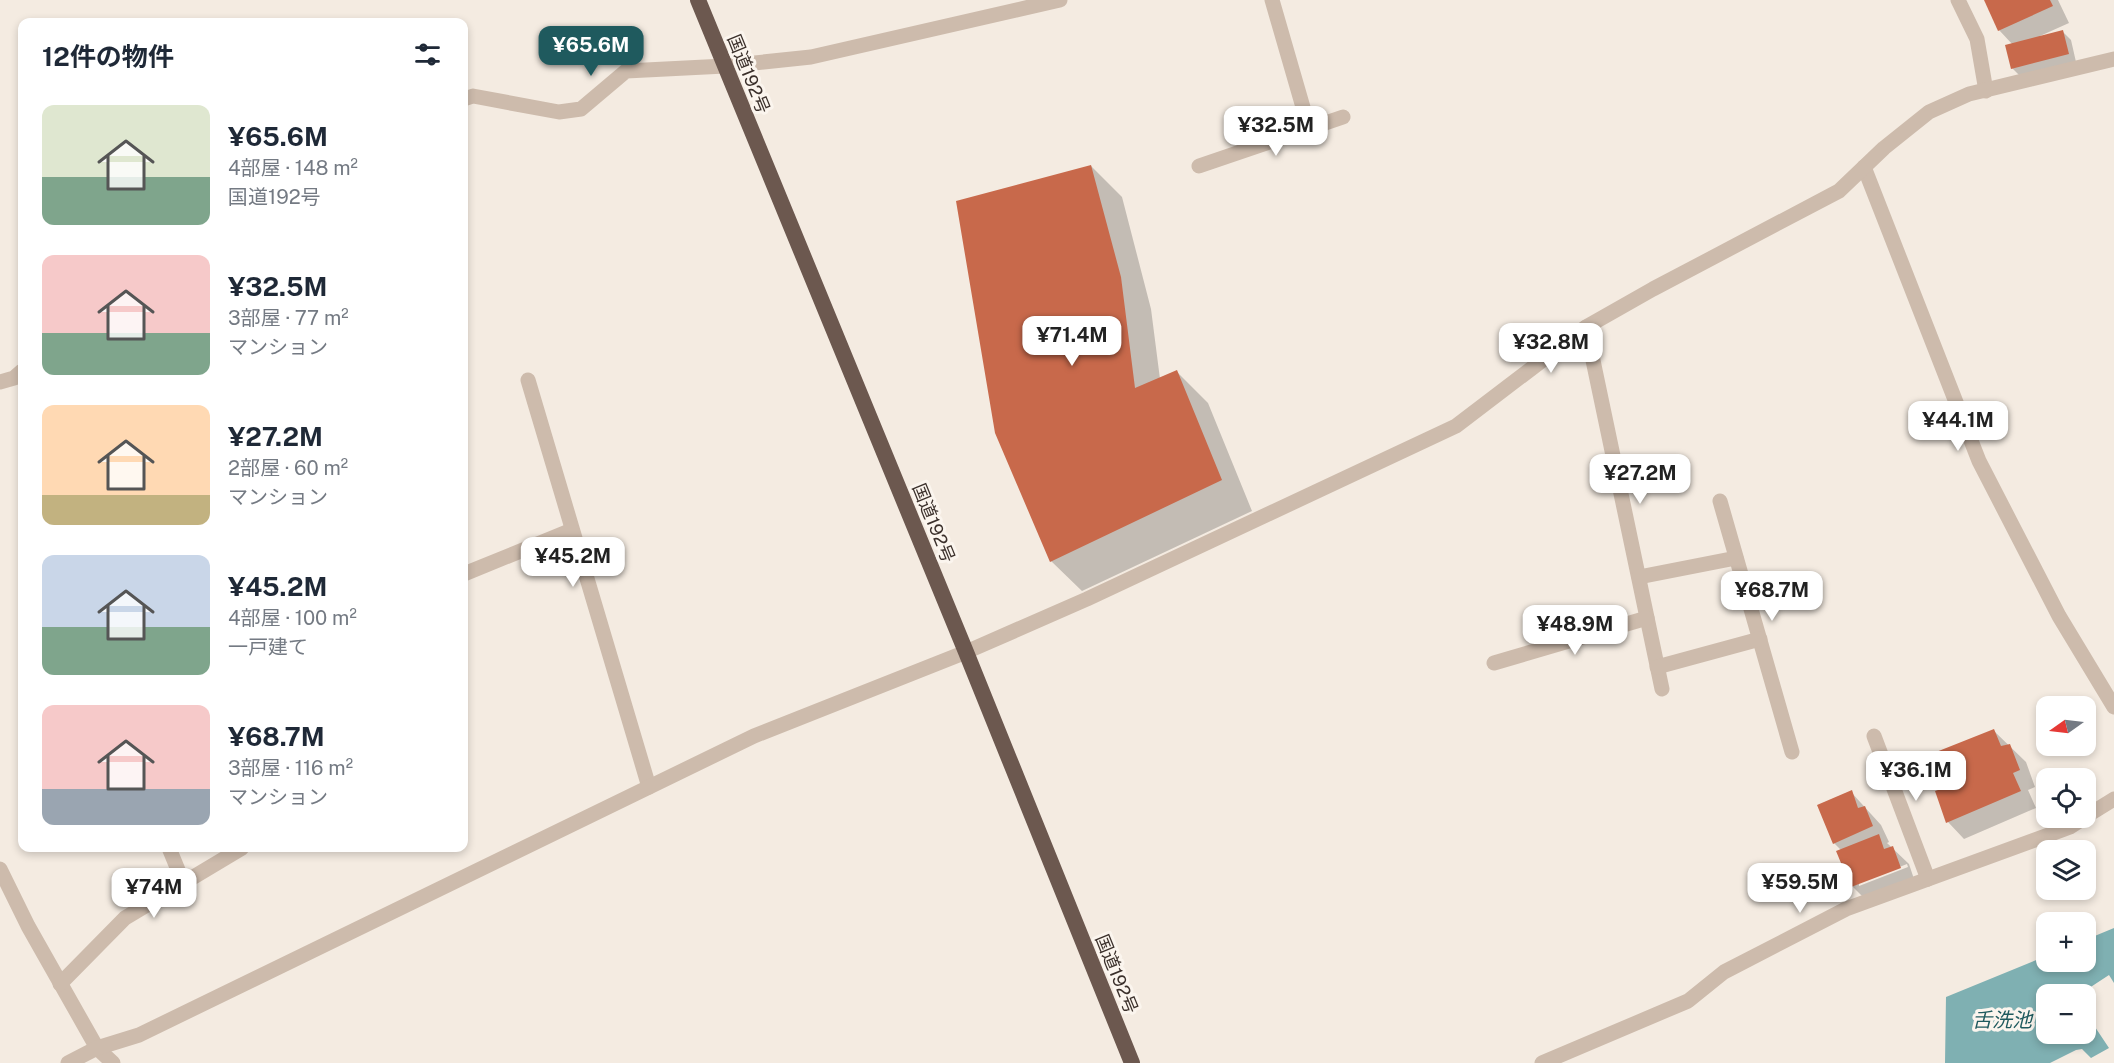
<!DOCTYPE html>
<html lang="ja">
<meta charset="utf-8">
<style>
:root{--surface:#fff;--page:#f6f6f7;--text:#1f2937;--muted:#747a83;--accent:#1f5a5e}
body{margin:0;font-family:"Public Sans","Noto Sans JP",sans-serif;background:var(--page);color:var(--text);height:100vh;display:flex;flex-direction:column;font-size:22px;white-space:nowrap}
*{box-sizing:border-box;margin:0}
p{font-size:20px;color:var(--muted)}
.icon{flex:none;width:33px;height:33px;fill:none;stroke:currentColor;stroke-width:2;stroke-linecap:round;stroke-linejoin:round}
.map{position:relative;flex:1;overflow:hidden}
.drawer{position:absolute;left:18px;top:18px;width:450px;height:834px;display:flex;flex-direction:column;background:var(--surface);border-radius:12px;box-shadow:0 3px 9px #0003}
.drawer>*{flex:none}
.needle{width:39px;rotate:256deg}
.fabs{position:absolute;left:2036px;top:696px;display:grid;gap:12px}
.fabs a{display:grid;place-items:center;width:60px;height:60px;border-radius:12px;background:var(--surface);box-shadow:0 3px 9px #0003;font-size:30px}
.price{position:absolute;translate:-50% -51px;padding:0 14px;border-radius:12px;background:#fff;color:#222;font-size:20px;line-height:39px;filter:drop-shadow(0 2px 3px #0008)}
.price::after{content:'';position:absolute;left:50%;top:36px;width:18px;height:14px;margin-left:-9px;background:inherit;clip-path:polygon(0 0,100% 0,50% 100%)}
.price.active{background:var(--accent);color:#fff}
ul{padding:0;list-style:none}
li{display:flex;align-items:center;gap:18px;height:150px;padding:0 24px}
li span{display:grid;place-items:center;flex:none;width:168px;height:120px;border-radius:12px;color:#555}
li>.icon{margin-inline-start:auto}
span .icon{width:72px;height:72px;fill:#fffc;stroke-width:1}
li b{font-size:26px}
h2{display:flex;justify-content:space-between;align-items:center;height:72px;padding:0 24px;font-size:26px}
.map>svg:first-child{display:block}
.water{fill:#7fb0b2}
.shadow{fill:#0003;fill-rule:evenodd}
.building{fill:#c8694b}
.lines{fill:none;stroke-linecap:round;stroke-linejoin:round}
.minor{stroke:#cdbbac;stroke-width:15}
.trunk{stroke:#6c584f;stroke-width:16}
.labels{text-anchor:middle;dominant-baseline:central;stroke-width:6;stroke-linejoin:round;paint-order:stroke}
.street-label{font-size:18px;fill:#3b302b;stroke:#fbf5ee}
.water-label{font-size:20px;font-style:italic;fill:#1f5a5e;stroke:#fbf5ee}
</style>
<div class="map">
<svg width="2114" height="1063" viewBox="0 0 2114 1063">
<rect width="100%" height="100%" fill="#f4ebe1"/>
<path class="water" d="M2114 928V983L2109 975 2080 994H2046V1034H2085V1031L2086 1033 2095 1027 2109 1048 2091 1058 2082 1049 2076 1050 2050 1063H1945L1946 997 2046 956V962H2085V940Z"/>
<g class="shadow">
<path d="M1985 0H2058L2069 23 2040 36 2041 38 2063 32 2071 40 2076 62 2020 76 2012 68 2013 45 1999 30Z"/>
<path d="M1091 166 1122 197 1151 309 1160 379 1177 372 1208 403 1252 511 1082 591 1051 561Z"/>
<path d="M1994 731 2026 762 2035 787 2028 790 2036 808 1964 839 1948 822 1937 792 1941 790 1930 780Z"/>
<path d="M1851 792 1881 825 1889 842 1887 843 1909 864 1916 885 1869 903 1853 887 1838 851 1841 850 1834 843ZM1907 864 1908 867 1859 886V883Z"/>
</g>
<g class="building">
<path d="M1984 0H2050L2053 6 1998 31Z"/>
<path d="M2063 30 2069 54 2011 69 2005 45Z"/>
<path d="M1091 165 1121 277 1135 388 1177 370 1222 480 1050 562 995 433 956 201Z"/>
<path d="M1994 729 2001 746 2010 744 2020 770 2013 773 2021 791 1946 823 1935 791 1947 787 1943 777 1929 781 1921 758Z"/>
<path d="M1852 790 1858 808 1865 806 1873 826 1833 844 1817 805Z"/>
<path d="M1879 834 1884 849 1893 846 1901 868 1851 887 1836 851Z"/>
</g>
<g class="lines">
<g class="minor">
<path d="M1272 0 1309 128"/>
<path d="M1958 0 1977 39 1986 91"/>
<path d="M464 99 473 96 559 112 581 109 626 71 725 66 811 57 1060 0"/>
<path d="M1199 166 1343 117"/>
<path d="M1864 167 1979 461 2059 616 2114 707"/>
<path d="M1586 327 1662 689"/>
<path d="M528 380 649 787"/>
<path d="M0 382 14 378 22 371"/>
<path d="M1720 501 1792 752"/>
<path d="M464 574 572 530"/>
<path d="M1639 577 1736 558"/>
<path d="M1494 663 1647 618"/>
<path d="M1657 667 1760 639"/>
<path d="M1874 736 1928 879"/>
<path d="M2085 817 2114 799"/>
<path d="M169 848 183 882"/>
<path d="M0 869 28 926 97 1048 113 1063"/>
<path d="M60 984 125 918 242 848"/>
<path d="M68 1063 97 1048 139 1035 754 736 966 652 1087 599 1456 426 1586 327 1653 289 1839 191 1884 148 1929 112 1969 94 2114 59"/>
<path d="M1542 1063 1688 1001 1724 972 1846 909 2070 827 2084 818"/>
</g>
<path class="trunk" d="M698 0 966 652 1132 1063"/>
</g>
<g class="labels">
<g class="street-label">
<text transform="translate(749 74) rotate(68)">国道192号</text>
<text transform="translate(934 523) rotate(68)">国道192号</text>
<text transform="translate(1117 974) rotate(68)">国道192号</text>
</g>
<g class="water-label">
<text x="2002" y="1020">舌洗池</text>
</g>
</g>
</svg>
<div class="fabs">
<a><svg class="needle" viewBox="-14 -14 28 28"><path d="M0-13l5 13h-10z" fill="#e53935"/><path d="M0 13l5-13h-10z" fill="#747a83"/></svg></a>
<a><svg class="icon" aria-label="locate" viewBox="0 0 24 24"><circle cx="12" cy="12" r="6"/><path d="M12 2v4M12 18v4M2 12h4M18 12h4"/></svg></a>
<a><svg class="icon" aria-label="layers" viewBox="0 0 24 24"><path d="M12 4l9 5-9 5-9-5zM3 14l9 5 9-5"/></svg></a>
<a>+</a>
<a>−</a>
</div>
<b class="price active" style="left:591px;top:77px">¥65.6M</b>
<b class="price" style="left:1276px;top:157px">¥32.5M</b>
<b class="price" style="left:1072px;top:367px">¥71.4M</b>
<b class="price" style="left:1551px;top:374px">¥32.8M</b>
<b class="price" style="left:1958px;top:452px">¥44.1M</b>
<b class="price" style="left:1640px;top:505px">¥27.2M</b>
<b class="price" style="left:573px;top:588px">¥45.2M</b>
<b class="price" style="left:1772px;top:622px">¥68.7M</b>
<b class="price" style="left:1575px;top:656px">¥48.9M</b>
<b class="price" style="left:1916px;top:802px">¥36.1M</b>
<b class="price" style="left:1800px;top:914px">¥59.5M</b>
<b class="price" style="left:154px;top:919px">¥74M</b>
<section class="drawer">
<h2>12件の物件<svg class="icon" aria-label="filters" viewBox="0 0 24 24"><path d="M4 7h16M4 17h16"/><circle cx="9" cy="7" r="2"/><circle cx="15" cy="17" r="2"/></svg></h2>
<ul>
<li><span style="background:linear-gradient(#dfe7d0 60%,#7fa58c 0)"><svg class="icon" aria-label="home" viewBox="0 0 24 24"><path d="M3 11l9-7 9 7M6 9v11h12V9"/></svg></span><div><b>¥65.6M</b><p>4部屋 · 148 m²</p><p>国道192号</p></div></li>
<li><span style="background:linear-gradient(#f6c9c9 65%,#7fa58c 0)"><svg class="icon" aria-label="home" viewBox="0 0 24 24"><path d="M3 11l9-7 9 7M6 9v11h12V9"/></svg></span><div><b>¥32.5M</b><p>3部屋 · 77 m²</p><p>マンション</p></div></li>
<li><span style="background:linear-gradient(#ffd9b3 75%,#c2b280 0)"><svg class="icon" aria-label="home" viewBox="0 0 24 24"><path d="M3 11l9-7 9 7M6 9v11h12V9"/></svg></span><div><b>¥27.2M</b><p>2部屋 · 60 m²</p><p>マンション</p></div></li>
<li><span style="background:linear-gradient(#c9d6e8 60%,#7fa58c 0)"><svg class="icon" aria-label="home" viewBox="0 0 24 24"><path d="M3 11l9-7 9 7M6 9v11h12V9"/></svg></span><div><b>¥45.2M</b><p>4部屋 · 100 m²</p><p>一戸建て</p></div></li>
<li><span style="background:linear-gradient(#f6c9c9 70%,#9aa5b1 0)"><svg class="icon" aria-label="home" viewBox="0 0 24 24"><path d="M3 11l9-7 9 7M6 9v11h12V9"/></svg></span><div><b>¥68.7M</b><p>3部屋 · 116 m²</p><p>マンション</p></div></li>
</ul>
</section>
</div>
